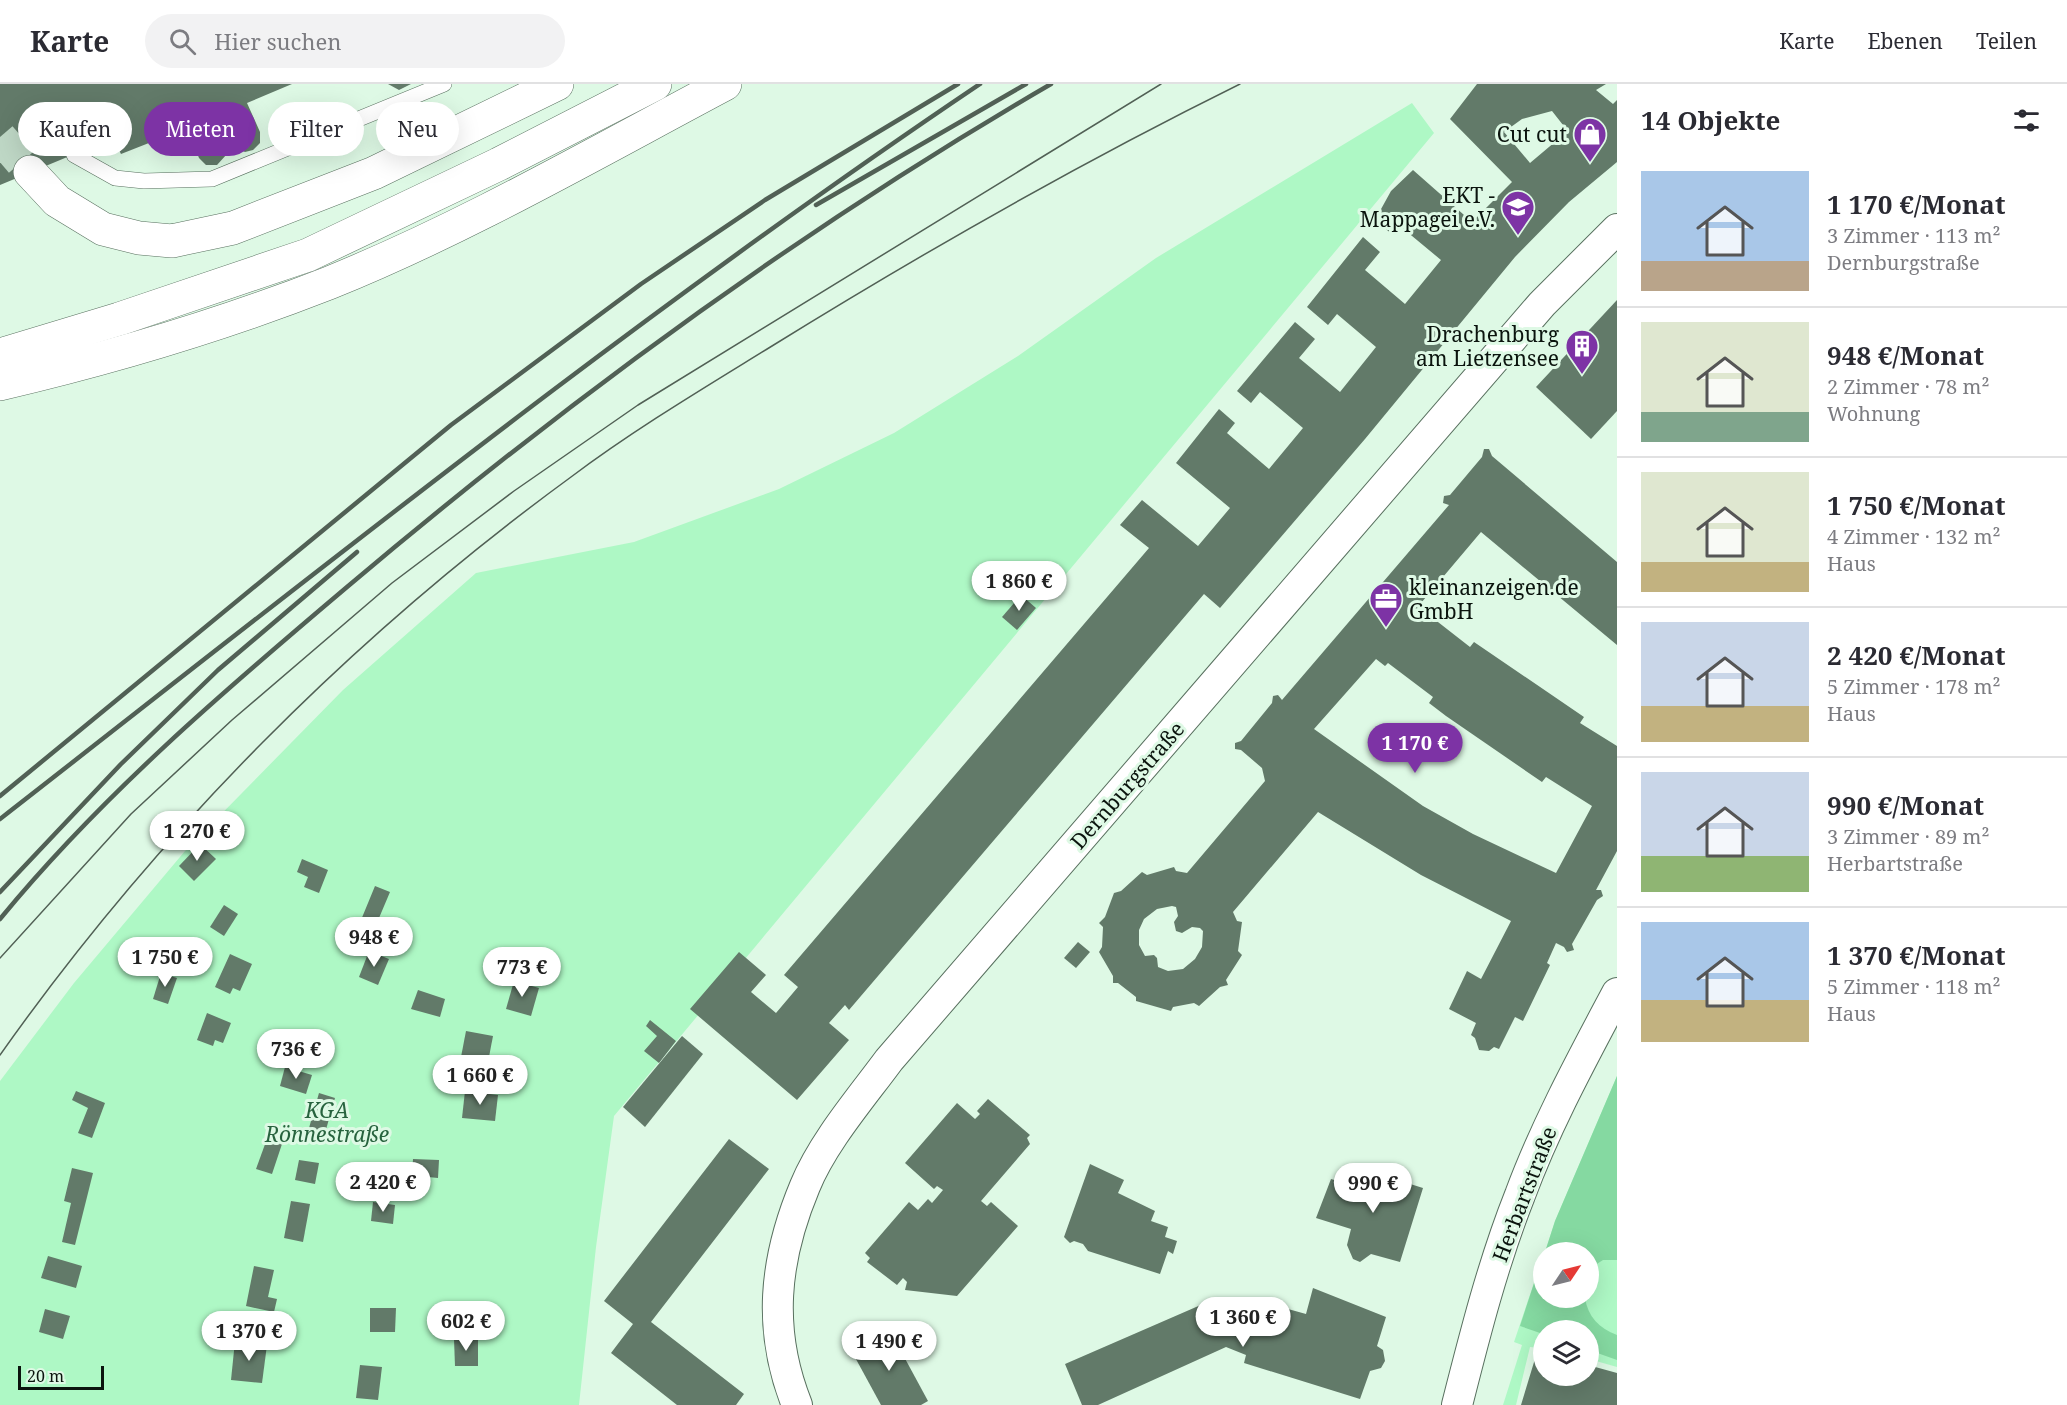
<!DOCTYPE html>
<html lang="de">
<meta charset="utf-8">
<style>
:root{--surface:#fff;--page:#f2f2f3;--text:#2b2b33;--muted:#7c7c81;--line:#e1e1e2;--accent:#7d33a5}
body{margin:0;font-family:"Noto Serif",serif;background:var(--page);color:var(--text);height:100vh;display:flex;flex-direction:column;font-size:22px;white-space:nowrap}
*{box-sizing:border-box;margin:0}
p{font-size:20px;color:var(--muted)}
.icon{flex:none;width:33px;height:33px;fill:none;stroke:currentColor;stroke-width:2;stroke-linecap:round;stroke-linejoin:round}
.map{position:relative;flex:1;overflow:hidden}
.panel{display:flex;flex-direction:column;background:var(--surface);width:450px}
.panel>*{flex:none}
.banner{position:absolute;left:18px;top:18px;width:570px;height:54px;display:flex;gap:12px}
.needle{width:39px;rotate:55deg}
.fabs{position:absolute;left:1533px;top:1158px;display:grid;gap:12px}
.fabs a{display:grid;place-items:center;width:66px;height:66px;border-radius:50%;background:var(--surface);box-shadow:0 6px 24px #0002;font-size:30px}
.scale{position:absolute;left:18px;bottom:15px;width:86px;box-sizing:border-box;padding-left:6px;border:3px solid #0b140e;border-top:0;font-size:16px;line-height:21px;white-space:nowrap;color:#0b140e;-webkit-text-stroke:4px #def9e5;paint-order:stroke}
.price{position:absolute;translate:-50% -51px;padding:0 14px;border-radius:21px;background:#fff;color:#222;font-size:20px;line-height:39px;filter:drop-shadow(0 2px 3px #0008)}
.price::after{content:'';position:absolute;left:50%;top:36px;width:18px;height:14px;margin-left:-9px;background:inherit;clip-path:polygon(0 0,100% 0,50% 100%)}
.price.current{background:var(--accent);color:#fff}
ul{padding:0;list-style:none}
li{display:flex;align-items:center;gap:18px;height:150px;padding:0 24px}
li+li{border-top:2px solid var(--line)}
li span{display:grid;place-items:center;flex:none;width:168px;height:120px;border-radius:0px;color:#555}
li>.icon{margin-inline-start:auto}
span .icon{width:72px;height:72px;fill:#fffc;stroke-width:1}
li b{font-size:26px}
h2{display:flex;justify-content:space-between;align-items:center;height:72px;padding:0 24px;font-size:26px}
.tag{padding:0 21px;border-radius:27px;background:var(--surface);box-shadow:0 6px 24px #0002;font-size:21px;line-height:54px}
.tag.current{background:var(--accent);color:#fff}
header{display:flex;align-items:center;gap:36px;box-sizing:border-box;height:84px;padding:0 30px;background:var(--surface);border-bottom:2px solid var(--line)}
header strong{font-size:28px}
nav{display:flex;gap:33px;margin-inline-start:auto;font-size:21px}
.search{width:420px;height:54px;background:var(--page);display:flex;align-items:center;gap:15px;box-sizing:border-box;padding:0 21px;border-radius:33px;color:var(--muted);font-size:22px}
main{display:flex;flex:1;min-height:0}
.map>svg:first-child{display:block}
.green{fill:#aef8c5}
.forest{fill:#85d9a1}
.building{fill:#627a69;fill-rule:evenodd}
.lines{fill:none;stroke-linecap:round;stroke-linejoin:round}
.motorway-tunnel{stroke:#bed7c5;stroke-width:33;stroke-dasharray:33 16;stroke-linecap:butt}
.service-casing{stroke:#58705f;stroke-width:16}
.minor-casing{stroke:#58705f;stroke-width:32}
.motorway-casing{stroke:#58705f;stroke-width:34}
.service{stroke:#fff;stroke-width:15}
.minor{stroke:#fff;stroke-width:30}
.motorway{stroke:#fff;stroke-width:33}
.tram{stroke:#516055;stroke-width:1.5}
.rail{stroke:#516055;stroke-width:4.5}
.labels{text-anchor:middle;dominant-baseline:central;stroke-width:6;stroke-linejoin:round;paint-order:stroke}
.poi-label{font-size:21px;fill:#0b140e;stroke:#def9e5;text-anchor:end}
.street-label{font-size:21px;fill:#0b140e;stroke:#def9e5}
.park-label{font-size:21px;font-style:italic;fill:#27633e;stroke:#def9e5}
</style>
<header>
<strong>Karte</strong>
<div class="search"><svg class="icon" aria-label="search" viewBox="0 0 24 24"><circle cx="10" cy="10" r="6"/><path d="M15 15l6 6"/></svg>Hier suchen</div>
<nav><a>Karte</a><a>Ebenen</a><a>Teilen</a></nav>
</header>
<main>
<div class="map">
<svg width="1617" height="1321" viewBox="0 0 1617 1321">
<rect width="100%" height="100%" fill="#def9e5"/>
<g class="green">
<path d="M1412 19 1434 49 614 1032 596 1163 579 1321H0V997L74 899 185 767 343 606 476 489 634 458 779 405 894 349 1018 272 1156 174Z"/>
<path d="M1617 992V1283L1589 1275 1588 1246H1544L1543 1258 1540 1264 1530 1263 1516 1321H1503L1522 1261 1514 1258 1543 1172 1544 1214H1588V1168H1545L1555 1137Z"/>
</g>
<g class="forest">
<path d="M1617 992V1176H1603L1589 1185 1588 1168H1545L1555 1137Z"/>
<path d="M1543 1172 1544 1214H1585C1588 1233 1599 1244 1617 1251V1276L1589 1266 1588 1246H1544L1543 1250 1520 1242Z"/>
</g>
<g class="building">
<path d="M0 0H292L247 19 260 48V59L253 66 245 68 236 64 231 54 224 57 227 70 217 81H206L199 74 187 44 121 70 113 54 0 101Z"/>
<path d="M388 0H411L399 6Z"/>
<path d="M1477 0H1606L1596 6 1613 20 1617 16V78L1569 118 1515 173 1365 355 1220 524 1204 510 849 926 845 921 829 939 849 956 797 1016 690 925 739 868 766 891 751 908 776 929 798 903 784 891 1149 464 1120 441 1142 416 1198 462 1230 424 1176 379 1219 325 1235 339 1227 349 1269 385 1303 344 1260 308 1251 319 1237 307 1295 238 1315 255 1299 274 1340 308 1376 263 1337 230 1328 241 1307 223 1363 153 1380 168 1365 186 1405 220 1441 176 1400 142 1393 151 1375 136 1391 107 1413 86 1472 138 1512 98 1450 35ZM1552 27 1563 41 1562 52 1530 79 1504 48 1522 35Z"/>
<path d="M1617 216V327L1591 355 1536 303Z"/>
<path d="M1484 365H1489L1492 372 1617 478V561L1481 448 1421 519 1431 528 1429 531 1470 563 1474 558 1584 633 1580 639 1617 662V767L1596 806H1601L1603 812 1597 816 1572 860 1574 866 1567 868 1564 863 1556 859 1547 879 1550 881 1523 937 1515 933 1499 965 1494 963 1489 967 1479 966 1475 954 1471 951 1476 939 1449 925 1467 887 1481 895 1511 837 1421 791 1318 728 1233 828 1237 837 1242 838 1238 867 1242 871 1226 896 1228 901 1220 903 1199 922 1194 919 1173 923 1171 927 1136 917V913L1118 899H1113V892L1099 868 1102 863 1103 843 1099 839 1105 833 1114 809 1121 807 1142 788 1147 791 1174 783 1176 787 1187 789 1265 697 1262 684 1241 666 1235 665V659L1241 657 1272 619 1273 612 1278 611 1282 616 1449 421 1443 419 1444 412 1450 411 1482 373ZM1376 575 1385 582 1388 579 1433 613 1429 619 1446 632 1542 698 1546 693 1592 722 1556 789 1473 750 1423 722 1314 645ZM1172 822 1176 823 1178 832 1174 838 1176 847 1182 849 1192 843 1200 844 1203 847 1202 863 1195 875 1183 885 1168 887 1158 883 1157 874 1154 871 1145 872 1139 861V846L1144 835 1157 825Z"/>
<path d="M1021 511 1036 524 1017 546 1002 533Z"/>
<path d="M200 760 216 775 194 797 179 782Z"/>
<path d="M302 775 328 786 319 809 304 803 308 793 297 788Z"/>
<path d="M375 802 390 808 379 834 389 837 385 846 361 836Z"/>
<path d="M224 821 238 830 224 852 210 843Z"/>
<path d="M1078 858 1090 868 1076 884 1064 874Z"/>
<path d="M369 867 389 875 378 901 359 893Z"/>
<path d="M230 870 252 880 240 907 233 904 230 910 215 903Z"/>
<path d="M161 889 177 894 168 920 153 915Z"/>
<path d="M514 897 539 904 531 932 506 925Z"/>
<path d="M418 906 445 915 440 933 411 925Z"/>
<path d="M207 929 231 939 223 959 215 956 213 962 197 956Z"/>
<path d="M650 936 676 957 659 979 644 967 657 952 646 942Z"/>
<path d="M466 947 493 952 488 978 461 973Z"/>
<path d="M682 952 703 970 645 1043 623 1023Z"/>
<path d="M285 983 312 991 306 1010 280 1002Z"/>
<path d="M76 1007 105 1019 92 1054 78 1049 88 1024 72 1016Z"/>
<path d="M465 1007 498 1011 495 1037 462 1034Z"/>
<path d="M319 1009 335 1014 325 1049 309 1044Z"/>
<path d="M988 1015 1030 1051 1027 1054 1030 1060 981 1117 987 1122 991 1118 1018 1142 957 1212 905 1206 907 1198 903 1194 897 1201 867 1178 870 1174 865 1169 909 1118 918 1126 928 1115 932 1119 943 1106 937 1102 934 1105 905 1079 957 1019 975 1035 980 1030 977 1027Z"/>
<path d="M268 1052 283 1057 272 1090 256 1085Z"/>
<path d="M729 1055 769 1085 651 1238 744 1310 736 1321H677L611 1269 633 1240 604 1217Z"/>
<path d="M413 1075 439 1076 438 1094 428 1093 427 1106 411 1105Z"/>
<path d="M299 1076 319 1079 315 1100 295 1096Z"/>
<path d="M1090 1080 1124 1096 1118 1109 1155 1127 1151 1137 1168 1143 1165 1153 1177 1157 1173 1170 1168 1167 1160 1190 1088 1167 1083 1160 1074 1157 1070 1159 1064 1153Z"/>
<path d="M72 1084 93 1089 75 1161 62 1158 71 1119 64 1117Z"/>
<path d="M1370 1088 1387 1093 1392 1088 1404 1092 1407 1099 1423 1104 1400 1178 1371 1170 1360 1178 1353 1175 1347 1161 1351 1145 1316 1134 1331 1095 1364 1105Z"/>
<path d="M291 1117 310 1120 303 1158 284 1154Z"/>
<path d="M373 1118 395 1121 393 1140 371 1137Z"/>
<path d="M48 1172 82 1182 76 1204 41 1194Z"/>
<path d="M254 1182 274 1186 268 1213 277 1215 274 1228 246 1222Z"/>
<path d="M1313 1204 1386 1233 1377 1262 1383 1266 1385 1277 1381 1284 1370 1287 1360 1315 1244 1279 1246 1271 1226 1263 1098 1321H1082L1065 1280 1203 1220 1205 1224 1215 1219 1221 1234 1257 1243 1263 1218 1306 1230Z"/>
<path d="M370 1224H396L395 1248H370Z"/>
<path d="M45 1225 70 1232 63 1255 39 1248Z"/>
<path d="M889 1245 928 1317 921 1321H881L851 1266Z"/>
<path d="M454 1255H478V1282H455Z"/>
<path d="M235 1257 267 1261 262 1299 231 1296Z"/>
<path d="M1538 1265 1544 1267V1292H1588V1281L1617 1289V1321H1521Z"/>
<path d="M360 1281 382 1283 378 1316 356 1314Z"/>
</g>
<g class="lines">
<path class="motorway-tunnel" d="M0 53 30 88"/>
<defs>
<path id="service" d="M74 71 115 94 144 97 212 95 444 0"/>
<g id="minor">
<path d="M797 1321C767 1246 774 1176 805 1102 823 1058 861 1014 889 976L1542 220 1617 145"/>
<path d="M1457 1321C1475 1250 1493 1179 1520 1111 1546 1041 1582 975 1617 909"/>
</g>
<g id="motorway">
<path d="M30 88 57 117 103 145 139 154 172 157 233 144 374 89 557 0"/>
<path d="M0 271 119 235 308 171 499 80 655 0"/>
<path d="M0 300C111 274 222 241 329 199 465 144 595 69 725 0"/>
</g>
</defs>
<use href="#service" class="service-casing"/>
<use href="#minor" class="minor-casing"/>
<use href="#motorway" class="motorway-casing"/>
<use href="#service" class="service"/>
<use href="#minor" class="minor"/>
<use href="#motorway" class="motorway"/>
<g class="tram">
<path d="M0 874 131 730 232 636 392 499 514 407 638 321 1161 0"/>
<path d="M0 971C157 749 352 553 571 393 635 345 704 304 772 262 924 168 1080 79 1240 0"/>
</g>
<g class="rail">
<path d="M816 121 1026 0"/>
<path d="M0 712 451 341 641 200 765 116 958 0"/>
<path d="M0 735C322 484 641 228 980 0"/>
<path d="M0 808 121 680 218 586 357 468"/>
<path d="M0 835C102 711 225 606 347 503 568 316 801 145 1051 0"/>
</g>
</g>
<defs>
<symbol id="shop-pin" viewBox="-11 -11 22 30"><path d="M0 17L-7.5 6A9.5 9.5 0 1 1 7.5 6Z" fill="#7d33a5" stroke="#def9e5"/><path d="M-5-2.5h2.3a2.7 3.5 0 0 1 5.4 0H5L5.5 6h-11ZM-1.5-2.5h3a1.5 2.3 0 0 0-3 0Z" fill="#fff"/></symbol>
<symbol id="school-pin" viewBox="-11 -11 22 30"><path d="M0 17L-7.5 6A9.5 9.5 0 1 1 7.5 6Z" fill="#7d33a5" stroke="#def9e5"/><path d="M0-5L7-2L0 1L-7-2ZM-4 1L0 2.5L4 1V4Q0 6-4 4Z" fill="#fff"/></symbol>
<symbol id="building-pin" viewBox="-11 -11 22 30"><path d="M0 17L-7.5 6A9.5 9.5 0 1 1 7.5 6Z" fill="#7d33a5" stroke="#def9e5"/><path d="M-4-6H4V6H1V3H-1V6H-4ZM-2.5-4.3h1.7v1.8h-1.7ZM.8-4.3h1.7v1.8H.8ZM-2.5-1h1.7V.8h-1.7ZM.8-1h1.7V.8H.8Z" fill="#fff"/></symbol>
<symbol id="office-pin" viewBox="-11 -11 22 30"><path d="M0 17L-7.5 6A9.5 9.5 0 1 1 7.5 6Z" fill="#7d33a5" stroke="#def9e5"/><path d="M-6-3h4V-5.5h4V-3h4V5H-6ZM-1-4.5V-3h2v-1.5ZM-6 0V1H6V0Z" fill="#fff"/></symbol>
</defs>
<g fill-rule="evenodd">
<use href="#shop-pin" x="1571" y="31" width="38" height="52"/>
<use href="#school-pin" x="1499" y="104" width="38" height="52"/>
<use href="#building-pin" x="1563" y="243" width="38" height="52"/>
<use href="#office-pin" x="1367" y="496" width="38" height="52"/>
</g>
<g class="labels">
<g class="poi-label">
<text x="1567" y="50">Cut cut</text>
<text x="1495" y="111">EKT -<tspan x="1495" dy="24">Mappagei e.V.</tspan></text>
<text x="1559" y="250">Drachenburg<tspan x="1559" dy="24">am Lietzensee</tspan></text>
<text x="1409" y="503" text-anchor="start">kleinanzeigen.de<tspan x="1409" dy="24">GmbH</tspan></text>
</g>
<g class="street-label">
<text transform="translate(1127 701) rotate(-49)">Dernburgstraße</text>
<text transform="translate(1524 1110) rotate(-69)">Herbartstraße</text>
</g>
<g class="park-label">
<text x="327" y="1026">KGA<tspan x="327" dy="24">Rönnestraße</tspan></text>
</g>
</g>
</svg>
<div class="fabs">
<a><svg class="needle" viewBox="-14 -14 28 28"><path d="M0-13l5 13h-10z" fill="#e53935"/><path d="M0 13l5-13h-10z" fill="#7c7c81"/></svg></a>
<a><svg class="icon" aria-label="layers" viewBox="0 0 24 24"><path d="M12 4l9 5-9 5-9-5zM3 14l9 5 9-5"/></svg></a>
</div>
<div class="scale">20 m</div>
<b class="price" style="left:1019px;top:528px">1 860 €</b>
<b class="price current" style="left:1415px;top:690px">1 170 €</b>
<b class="price" style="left:197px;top:778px">1 270 €</b>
<b class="price" style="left:374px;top:884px">948 €</b>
<b class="price" style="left:165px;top:904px">1 750 €</b>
<b class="price" style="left:522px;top:914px">773 €</b>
<b class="price" style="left:296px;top:996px">736 €</b>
<b class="price" style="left:480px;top:1022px">1 660 €</b>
<b class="price" style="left:383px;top:1129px">2 420 €</b>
<b class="price" style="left:1373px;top:1130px">990 €</b>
<b class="price" style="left:1243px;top:1264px">1 360 €</b>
<b class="price" style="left:466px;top:1268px">602 €</b>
<b class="price" style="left:249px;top:1278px">1 370 €</b>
<b class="price" style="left:889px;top:1288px">1 490 €</b>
<div class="banner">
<a class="tag">Kaufen</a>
<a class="tag current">Mieten</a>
<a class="tag">Filter</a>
<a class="tag">Neu</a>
</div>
</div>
<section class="panel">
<h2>14 Objekte<svg class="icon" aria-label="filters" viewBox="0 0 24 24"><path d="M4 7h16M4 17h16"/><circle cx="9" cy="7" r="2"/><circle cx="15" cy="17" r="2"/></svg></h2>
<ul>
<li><span style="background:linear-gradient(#a9c7e8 75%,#b9a48a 0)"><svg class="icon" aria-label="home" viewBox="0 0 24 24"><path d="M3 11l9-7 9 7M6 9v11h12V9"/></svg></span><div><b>1 170 €/Monat</b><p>3 Zimmer · 113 m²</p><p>Dernburgstraße</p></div></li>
<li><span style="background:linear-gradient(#dfe7d0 75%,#7fa58c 0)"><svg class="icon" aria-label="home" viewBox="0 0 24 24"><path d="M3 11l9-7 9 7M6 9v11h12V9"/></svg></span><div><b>948 €/Monat</b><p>2 Zimmer · 78 m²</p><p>Wohnung</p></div></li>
<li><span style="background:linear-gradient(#dfe7d0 75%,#c2b280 0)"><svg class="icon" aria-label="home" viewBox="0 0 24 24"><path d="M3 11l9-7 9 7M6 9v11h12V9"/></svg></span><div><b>1 750 €/Monat</b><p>4 Zimmer · 132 m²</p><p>Haus</p></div></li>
<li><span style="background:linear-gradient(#c9d6e8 70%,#c2b280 0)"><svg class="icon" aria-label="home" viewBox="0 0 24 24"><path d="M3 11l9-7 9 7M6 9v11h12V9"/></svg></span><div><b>2 420 €/Monat</b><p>5 Zimmer · 178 m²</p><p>Haus</p></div></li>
<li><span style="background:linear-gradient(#c9d6e8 70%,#8fb573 0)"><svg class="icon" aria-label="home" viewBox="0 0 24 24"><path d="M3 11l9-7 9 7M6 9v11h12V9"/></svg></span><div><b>990 €/Monat</b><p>3 Zimmer · 89 m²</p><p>Herbartstraße</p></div></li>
<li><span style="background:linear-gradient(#a9c7e8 65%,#c2b280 0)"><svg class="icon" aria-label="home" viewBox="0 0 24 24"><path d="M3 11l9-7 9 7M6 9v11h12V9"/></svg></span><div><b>1 370 €/Monat</b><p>5 Zimmer · 118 m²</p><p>Haus</p></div></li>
</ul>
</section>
</main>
